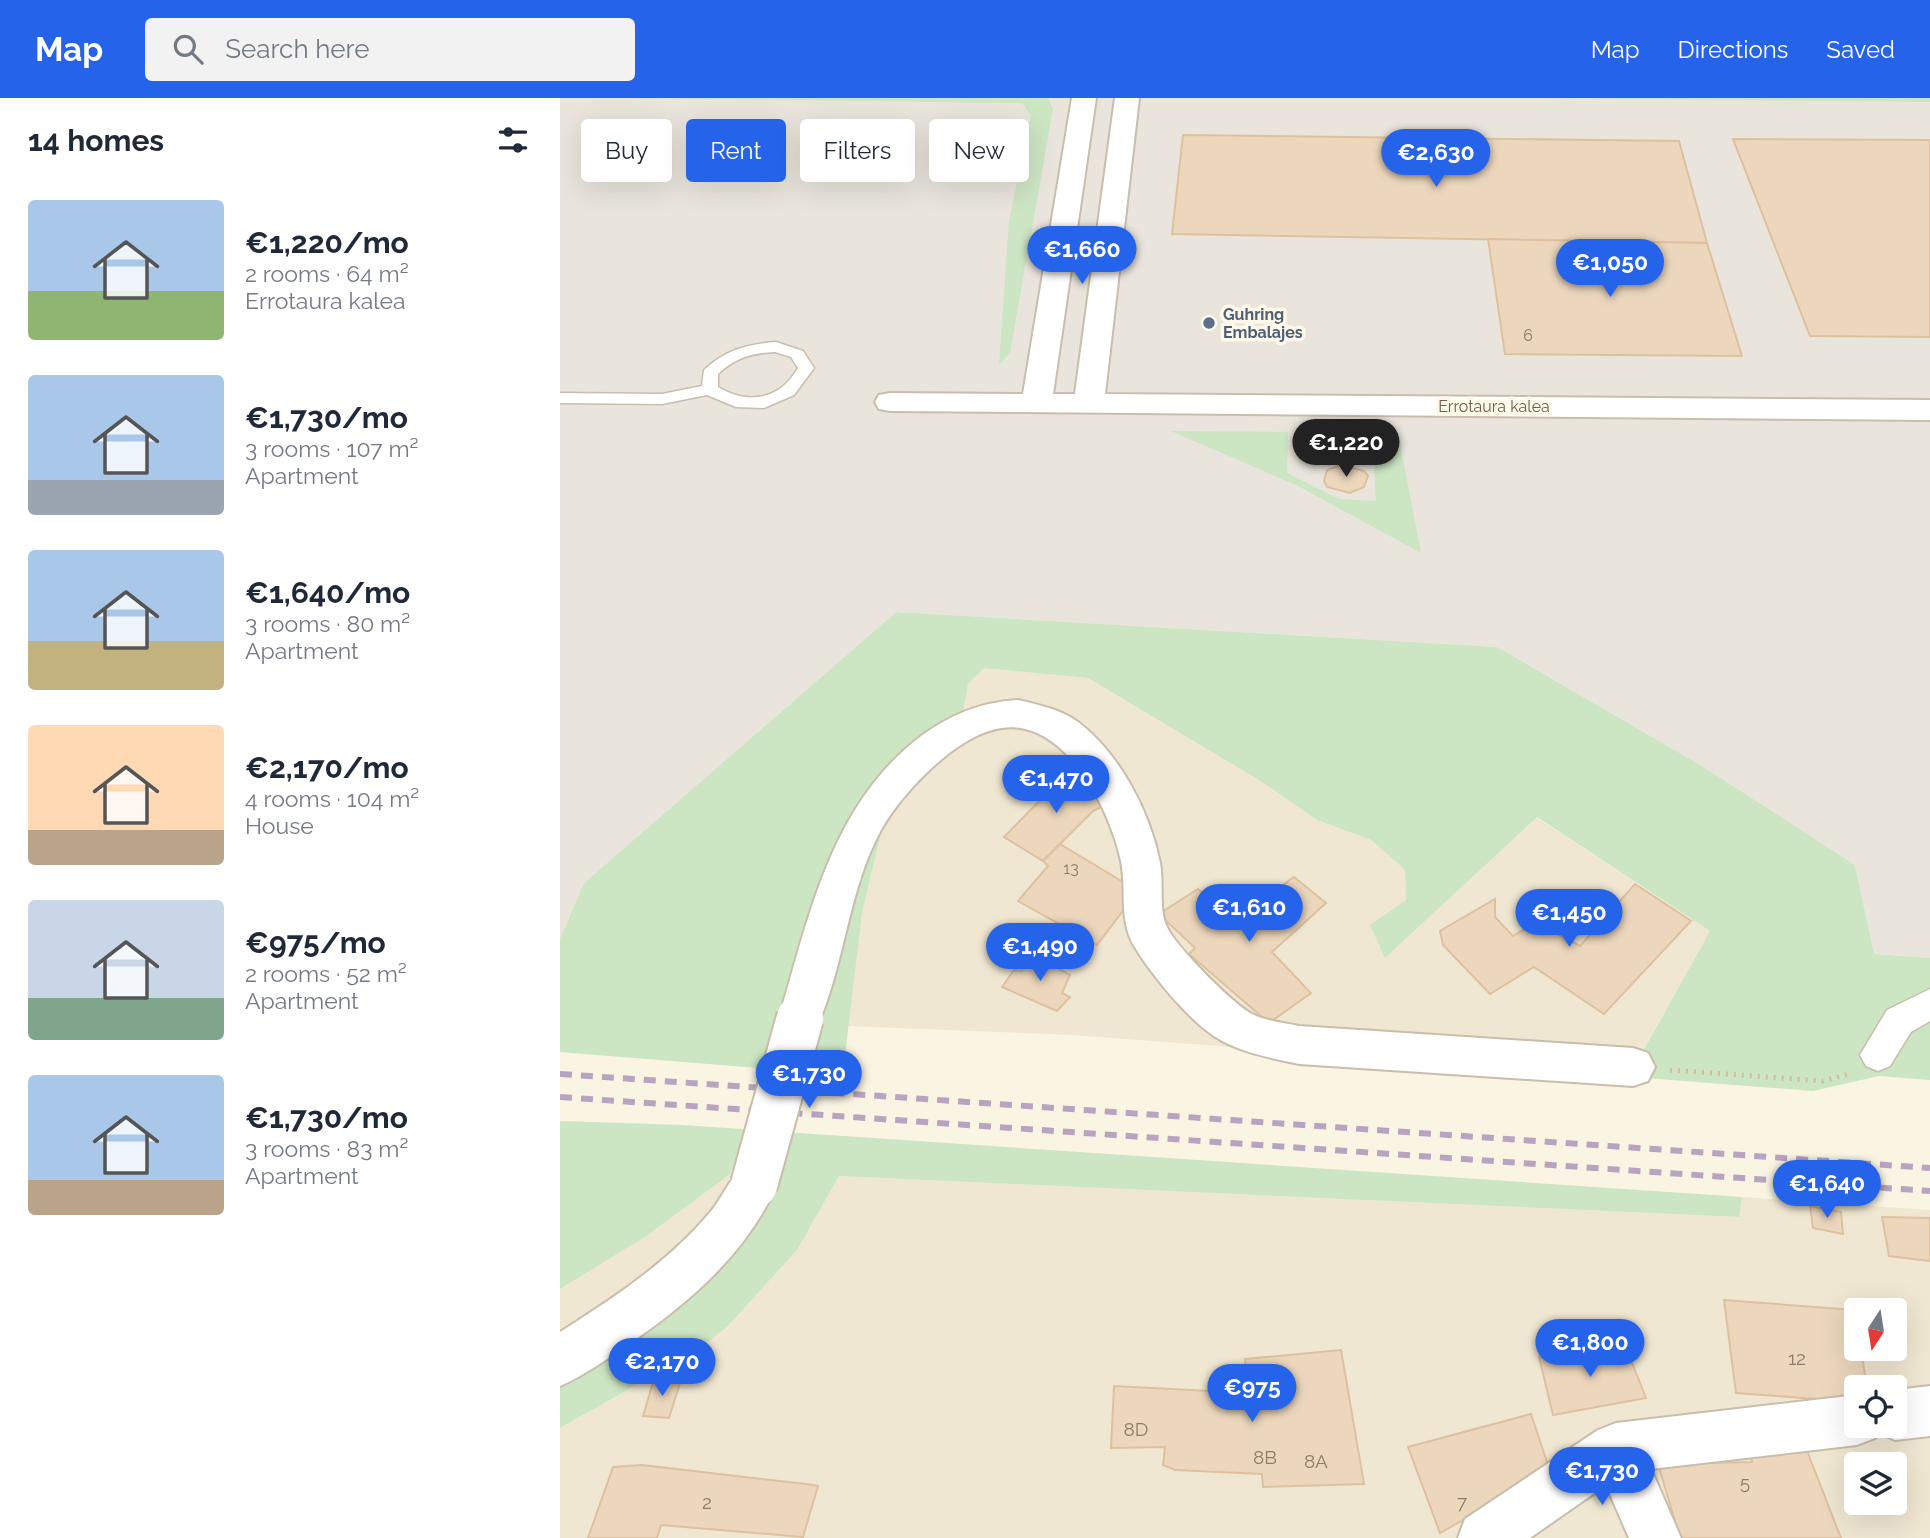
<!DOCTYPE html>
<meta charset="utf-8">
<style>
:root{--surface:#fff;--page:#f2f2f3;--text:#1f2937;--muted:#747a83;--accent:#2563eb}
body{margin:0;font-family:Raleway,sans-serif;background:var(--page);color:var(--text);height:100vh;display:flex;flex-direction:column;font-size:26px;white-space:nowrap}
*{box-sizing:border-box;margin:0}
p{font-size:23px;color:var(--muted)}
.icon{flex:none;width:38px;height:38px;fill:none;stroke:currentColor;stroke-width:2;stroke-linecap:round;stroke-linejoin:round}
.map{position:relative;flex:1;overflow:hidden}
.sheet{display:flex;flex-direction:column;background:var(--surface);width:560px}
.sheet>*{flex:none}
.guide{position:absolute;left:21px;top:21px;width:665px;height:63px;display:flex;gap:14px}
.needle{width:46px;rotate:192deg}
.buttons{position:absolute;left:1284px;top:1200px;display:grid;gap:14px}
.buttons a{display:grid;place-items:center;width:63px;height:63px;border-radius:7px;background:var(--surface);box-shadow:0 7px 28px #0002;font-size:35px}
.price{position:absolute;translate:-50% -60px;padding:0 16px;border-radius:24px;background:var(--accent);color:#fff;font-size:23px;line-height:46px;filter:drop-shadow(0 2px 4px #0008)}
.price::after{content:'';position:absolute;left:50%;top:42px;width:21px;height:16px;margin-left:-10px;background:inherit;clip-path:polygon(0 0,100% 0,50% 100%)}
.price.on{background:#222;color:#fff}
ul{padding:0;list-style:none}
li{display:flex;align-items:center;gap:21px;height:175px;padding:0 28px}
li span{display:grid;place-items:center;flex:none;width:196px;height:140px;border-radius:7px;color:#555}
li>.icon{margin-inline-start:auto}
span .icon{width:84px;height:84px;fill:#fffc;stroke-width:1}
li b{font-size:30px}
h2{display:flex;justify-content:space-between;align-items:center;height:84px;padding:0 28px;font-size:30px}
.chip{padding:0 24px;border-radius:7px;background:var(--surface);box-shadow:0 7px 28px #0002;font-size:24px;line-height:63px}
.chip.on{background:var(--accent);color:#fff}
header{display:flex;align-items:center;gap:42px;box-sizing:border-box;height:98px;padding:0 35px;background:var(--accent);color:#fff}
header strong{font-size:33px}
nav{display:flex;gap:38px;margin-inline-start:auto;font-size:24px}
.search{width:490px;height:63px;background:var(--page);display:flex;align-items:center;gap:18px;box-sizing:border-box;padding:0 24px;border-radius:7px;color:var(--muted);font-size:26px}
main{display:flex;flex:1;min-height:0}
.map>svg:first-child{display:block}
.residential{fill:#f0e7d2;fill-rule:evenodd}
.industrial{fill:#e9e5dd}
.green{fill:#cce5c3}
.building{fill:#ecd7bd;stroke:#ddc19f;stroke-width:2}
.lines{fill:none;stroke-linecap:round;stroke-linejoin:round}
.service-casing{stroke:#c9bdab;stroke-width:3}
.pedestrian-casing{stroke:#c9bdab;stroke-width:3}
.minor-casing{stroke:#c9bdab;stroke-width:4}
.path{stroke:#d1bba1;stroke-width:5;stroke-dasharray:2 6;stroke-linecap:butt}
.service{fill:#fff;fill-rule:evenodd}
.pedestrian{fill:#fff;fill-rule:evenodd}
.minor{fill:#fff;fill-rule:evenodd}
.rail{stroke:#b8a3c1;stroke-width:6;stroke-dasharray:12 9;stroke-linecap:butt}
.minor-bridge-casing{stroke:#c9bdab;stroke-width:50;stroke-linecap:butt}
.minor-bridge{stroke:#fff;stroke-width:46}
.service-dot{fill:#5c6f8a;stroke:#fdf8e9;stroke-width:2.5}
.labels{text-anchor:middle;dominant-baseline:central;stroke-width:7;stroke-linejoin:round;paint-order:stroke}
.far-service-label{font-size:16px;font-weight:bold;fill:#4e5e75;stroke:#fdf8e9;text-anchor:start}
.number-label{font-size:16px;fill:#8e7c68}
.far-street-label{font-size:16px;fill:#6f5e4c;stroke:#fdf8e9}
.near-number-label{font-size:19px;fill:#8e7c68}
</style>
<header>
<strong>Map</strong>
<div class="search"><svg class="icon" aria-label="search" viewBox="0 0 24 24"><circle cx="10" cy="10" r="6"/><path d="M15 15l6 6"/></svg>Search here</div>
<nav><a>Map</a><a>Directions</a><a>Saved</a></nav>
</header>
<main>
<section class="sheet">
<h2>14 homes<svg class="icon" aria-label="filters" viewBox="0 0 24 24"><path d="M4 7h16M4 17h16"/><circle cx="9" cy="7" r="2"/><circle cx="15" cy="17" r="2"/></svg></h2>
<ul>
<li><span style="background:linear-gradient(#a9c7e8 65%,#8fb573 0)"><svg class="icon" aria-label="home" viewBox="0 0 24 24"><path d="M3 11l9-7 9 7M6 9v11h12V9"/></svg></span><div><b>€1,220/mo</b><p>2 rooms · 64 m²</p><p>Errotaura kalea</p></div></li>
<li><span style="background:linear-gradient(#a9c7e8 75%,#9aa5b1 0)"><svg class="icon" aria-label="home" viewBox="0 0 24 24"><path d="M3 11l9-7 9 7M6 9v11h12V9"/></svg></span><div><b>€1,730/mo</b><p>3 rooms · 107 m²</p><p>Apartment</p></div></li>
<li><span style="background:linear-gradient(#a9c7e8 65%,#c2b280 0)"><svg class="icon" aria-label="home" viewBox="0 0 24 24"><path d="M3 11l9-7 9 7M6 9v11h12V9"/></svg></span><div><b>€1,640/mo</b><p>3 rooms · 80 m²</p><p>Apartment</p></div></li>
<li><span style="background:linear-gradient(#ffd9b3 75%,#b9a48a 0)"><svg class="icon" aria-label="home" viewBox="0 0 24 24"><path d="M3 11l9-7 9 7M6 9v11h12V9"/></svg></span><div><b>€2,170/mo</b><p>4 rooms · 104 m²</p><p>House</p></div></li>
<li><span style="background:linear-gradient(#c9d6e8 70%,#7fa58c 0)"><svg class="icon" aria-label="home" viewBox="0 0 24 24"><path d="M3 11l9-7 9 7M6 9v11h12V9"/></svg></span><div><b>€975/mo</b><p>2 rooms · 52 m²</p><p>Apartment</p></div></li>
<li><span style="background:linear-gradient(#a9c7e8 75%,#b9a48a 0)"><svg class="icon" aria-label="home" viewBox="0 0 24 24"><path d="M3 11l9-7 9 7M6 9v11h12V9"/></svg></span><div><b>€1,730/mo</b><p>3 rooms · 83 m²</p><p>Apartment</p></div></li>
</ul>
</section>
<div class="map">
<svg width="1370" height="1440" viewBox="0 0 1370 1440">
<rect width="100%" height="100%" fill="#faf4e3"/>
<g class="residential">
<path d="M424 569 528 580 702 684 757 722 811 742 845 772 846 802 825 860 976 719 1150 833 1079 959 1085 980 513 937 287 928 302 815 322 731 311 750 268 888 263 789 403 615 408 586Z"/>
<path d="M182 1044 146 1183 89 1234 0 1289V1191L85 1139 169 1077Z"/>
<path d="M279 1078 1178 1119 1182 1099 1370 1112V1440H0V1330L138 1252 168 1228 237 1152ZM1297 1213H1335V1251H1297ZM1297 1290H1335V1328H1297ZM1297 1367H1335V1405H1297Z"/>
</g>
<path class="industrial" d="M0 0H1370V860L1314 856 1295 767 937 549 336 514 24 785 0 841Z"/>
<g class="green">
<path d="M57 0H488L493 11 450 255 439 267 449 123 471 17 462 5Z"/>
<path d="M970 0H1370V4Z"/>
<path d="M611 333 728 334 727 375 779 401 816 403 812 335H838L861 455 738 388Z"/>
<path d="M336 514 937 549 1140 667 1295 767 1314 856 1370 860V895L1340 937 1370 917V982L1319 978 1253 993 1085 980 1079 960 1150 833 977 719 825 860 810 827 846 802 845 772 811 742 757 722 702 684 528 580 424 570 408 586 403 615 334 669 209 971 0 954V841L24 785Z"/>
<path d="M323 727 302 815 283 974 245 972 268 888 311 750Z"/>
<path d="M0 1023 122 1027 1182 1099 1179 1119 279 1078 237 1152 168 1228 138 1252 0 1330V1289L89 1234 146 1183 182 1045 169 1077 85 1139 0 1191Z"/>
</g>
<g class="building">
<path d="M623 37 1119 43 1147 145 612 136Z"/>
<path d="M1173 41 1370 42V239L1250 238Z"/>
<path d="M928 141 1147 145 1182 258 945 256Z"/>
<path d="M763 340H804L805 360 764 359Z"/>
<path d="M781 367 804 373 808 378 804 389 790 395 767 389 764 383 767 372Z"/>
<path d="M512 663 543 708 533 713 483 763 444 739 504 678Z"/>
<path d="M500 746 578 793 537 847 458 803 488 768 483 763Z"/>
<path d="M734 779 766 805 712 854 751 895 709 925 629 856 635 850 599 816 638 791 674 821Z"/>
<path d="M1075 786 1131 823 1044 916 974 869 930 896 883 847 880 833 935 801V819L953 838 976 824 1020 848Z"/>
<path d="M468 853 510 877 502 895 510 899 497 913 442 889 454 872 462 873Z"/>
<path d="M1250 1108 1281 1114 1283 1136 1253 1130Z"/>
<path d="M1322 1119 1370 1120V1163L1329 1158Z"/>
<path d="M1164 1202 1294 1212 1297 1251H1301L1307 1290H1297V1304L1176 1295Z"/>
<path d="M1064 1245 1086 1300 993 1317 979 1259Z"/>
<path d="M781 1252 804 1386 703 1389 702 1376 615 1372 603 1367 605 1349 551 1350 554 1288 688 1295 685 1261Z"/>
<path d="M94 1281 121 1282 109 1320 83 1318Z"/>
<path d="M971 1316 990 1373 880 1435 848 1349Z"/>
<path d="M1189 1348 1247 1353 1281 1440H1120L1098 1366 1192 1364Z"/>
<path d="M82 1367 254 1387 258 1388 243 1439 101 1427 97 1440H28L53 1369Z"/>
</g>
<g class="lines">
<defs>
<path id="service" d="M216 244 243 253 254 270 234 297 204 310 176 309 147 297 102 306 0 305V295L102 296 142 288 144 272C165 252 188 246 216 244ZM215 254 231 259 238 270C220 302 188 307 158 289V276C175 260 192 255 215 254Z"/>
<path id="pedestrian" d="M1370 891V923L1351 934 1330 968 1318 973 1306 968 1300 957 1327 912Z"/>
<g id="minor">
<path d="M512 0H536L493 296H515L555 0H579L545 296 1370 302V322L330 313 319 311 315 304 319 297 330 295 463 296Z"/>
<path d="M458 602C479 607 500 611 518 624 560 656 590 714 600 765 604 785 598 810 607 829 615 848 674 907 692 916 706 923 724 925 739 928L1073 950 1088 955 1095 969 1088 983 1073 988 739 966C711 960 678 954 654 938 628 921 592 877 576 851 558 824 567 793 561 763 549 708 500 609 429 633 390 645 341 696 321 732 287 794 285 869 255 933L240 938 225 933 219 920C249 819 270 711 356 642 387 618 419 604 458 602Z"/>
<path d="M194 1066 210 1072 217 1087C186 1156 130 1204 69 1246 47 1261 25 1277 0 1288V1234C55 1199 110 1163 152 1112 168 1092 169 1075 194 1066Z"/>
<path d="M1370 1288V1338L1335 1342 1317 1334 1315 1340 1297 1347 1091 1371 1121 1440H1069L1046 1387 970 1440H898L905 1421 1038 1332 1056 1325 1297 1297V1328H1335V1292Z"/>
</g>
</defs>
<use href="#service" class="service-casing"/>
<use href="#pedestrian" class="pedestrian-casing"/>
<use href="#minor" class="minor-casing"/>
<path class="path" d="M1110 972 1263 983 1289 976"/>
<use href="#service" class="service"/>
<use href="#pedestrian" class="pedestrian"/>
<use href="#minor" class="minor"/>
<g class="rail">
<path d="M0 976 1370 1070"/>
<path d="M0 999 1370 1093"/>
</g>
<defs>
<path id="minor-bridge" d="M194 1087 240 920"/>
</defs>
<use href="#minor-bridge" class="minor-bridge-casing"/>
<use href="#minor-bridge" class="minor-bridge"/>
</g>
<circle class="service-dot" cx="649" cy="225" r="7"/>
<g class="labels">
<g class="far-service-label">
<text x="663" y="216">Guhring<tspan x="663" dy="18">Embalajes</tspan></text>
</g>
<g class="number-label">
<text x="968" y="237">6</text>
<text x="511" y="770">13</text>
</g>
<g class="far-street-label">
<text x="934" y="308">Errotaura kalea</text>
</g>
<g class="near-number-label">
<text x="1237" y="1260">12</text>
<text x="576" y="1331">8D</text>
<text x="705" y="1359">8B</text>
<text x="756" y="1363">8A</text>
<text x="1185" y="1384">5</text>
<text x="147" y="1404">2</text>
<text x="902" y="1404">7</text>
</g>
</g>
</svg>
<div class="buttons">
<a><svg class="needle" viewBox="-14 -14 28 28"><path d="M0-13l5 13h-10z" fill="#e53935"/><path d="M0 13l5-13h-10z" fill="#747a83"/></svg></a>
<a><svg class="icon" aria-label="locate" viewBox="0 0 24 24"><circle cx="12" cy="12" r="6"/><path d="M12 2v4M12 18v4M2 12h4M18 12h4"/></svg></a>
<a><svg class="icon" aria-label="layers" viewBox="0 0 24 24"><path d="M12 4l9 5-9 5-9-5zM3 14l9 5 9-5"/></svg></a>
</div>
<b class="price" style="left:876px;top:91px">€2,630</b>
<b class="price" style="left:522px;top:188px">€1,660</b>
<b class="price" style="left:1050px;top:201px">€1,050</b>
<b class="price on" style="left:786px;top:381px">€1,220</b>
<b class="price" style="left:496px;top:717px">€1,470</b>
<b class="price" style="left:689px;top:846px">€1,610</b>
<b class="price" style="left:1009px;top:851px">€1,450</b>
<b class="price" style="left:480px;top:885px">€1,490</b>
<b class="price" style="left:249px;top:1012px">€1,730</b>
<b class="price" style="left:1267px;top:1122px">€1,640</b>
<b class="price" style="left:1030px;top:1281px">€1,800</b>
<b class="price" style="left:102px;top:1300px">€2,170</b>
<b class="price" style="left:692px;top:1326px">€975</b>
<b class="price" style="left:1042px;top:1409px">€1,730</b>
<div class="guide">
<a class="chip">Buy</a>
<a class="chip on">Rent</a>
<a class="chip">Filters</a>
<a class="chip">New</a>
</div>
</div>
</main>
